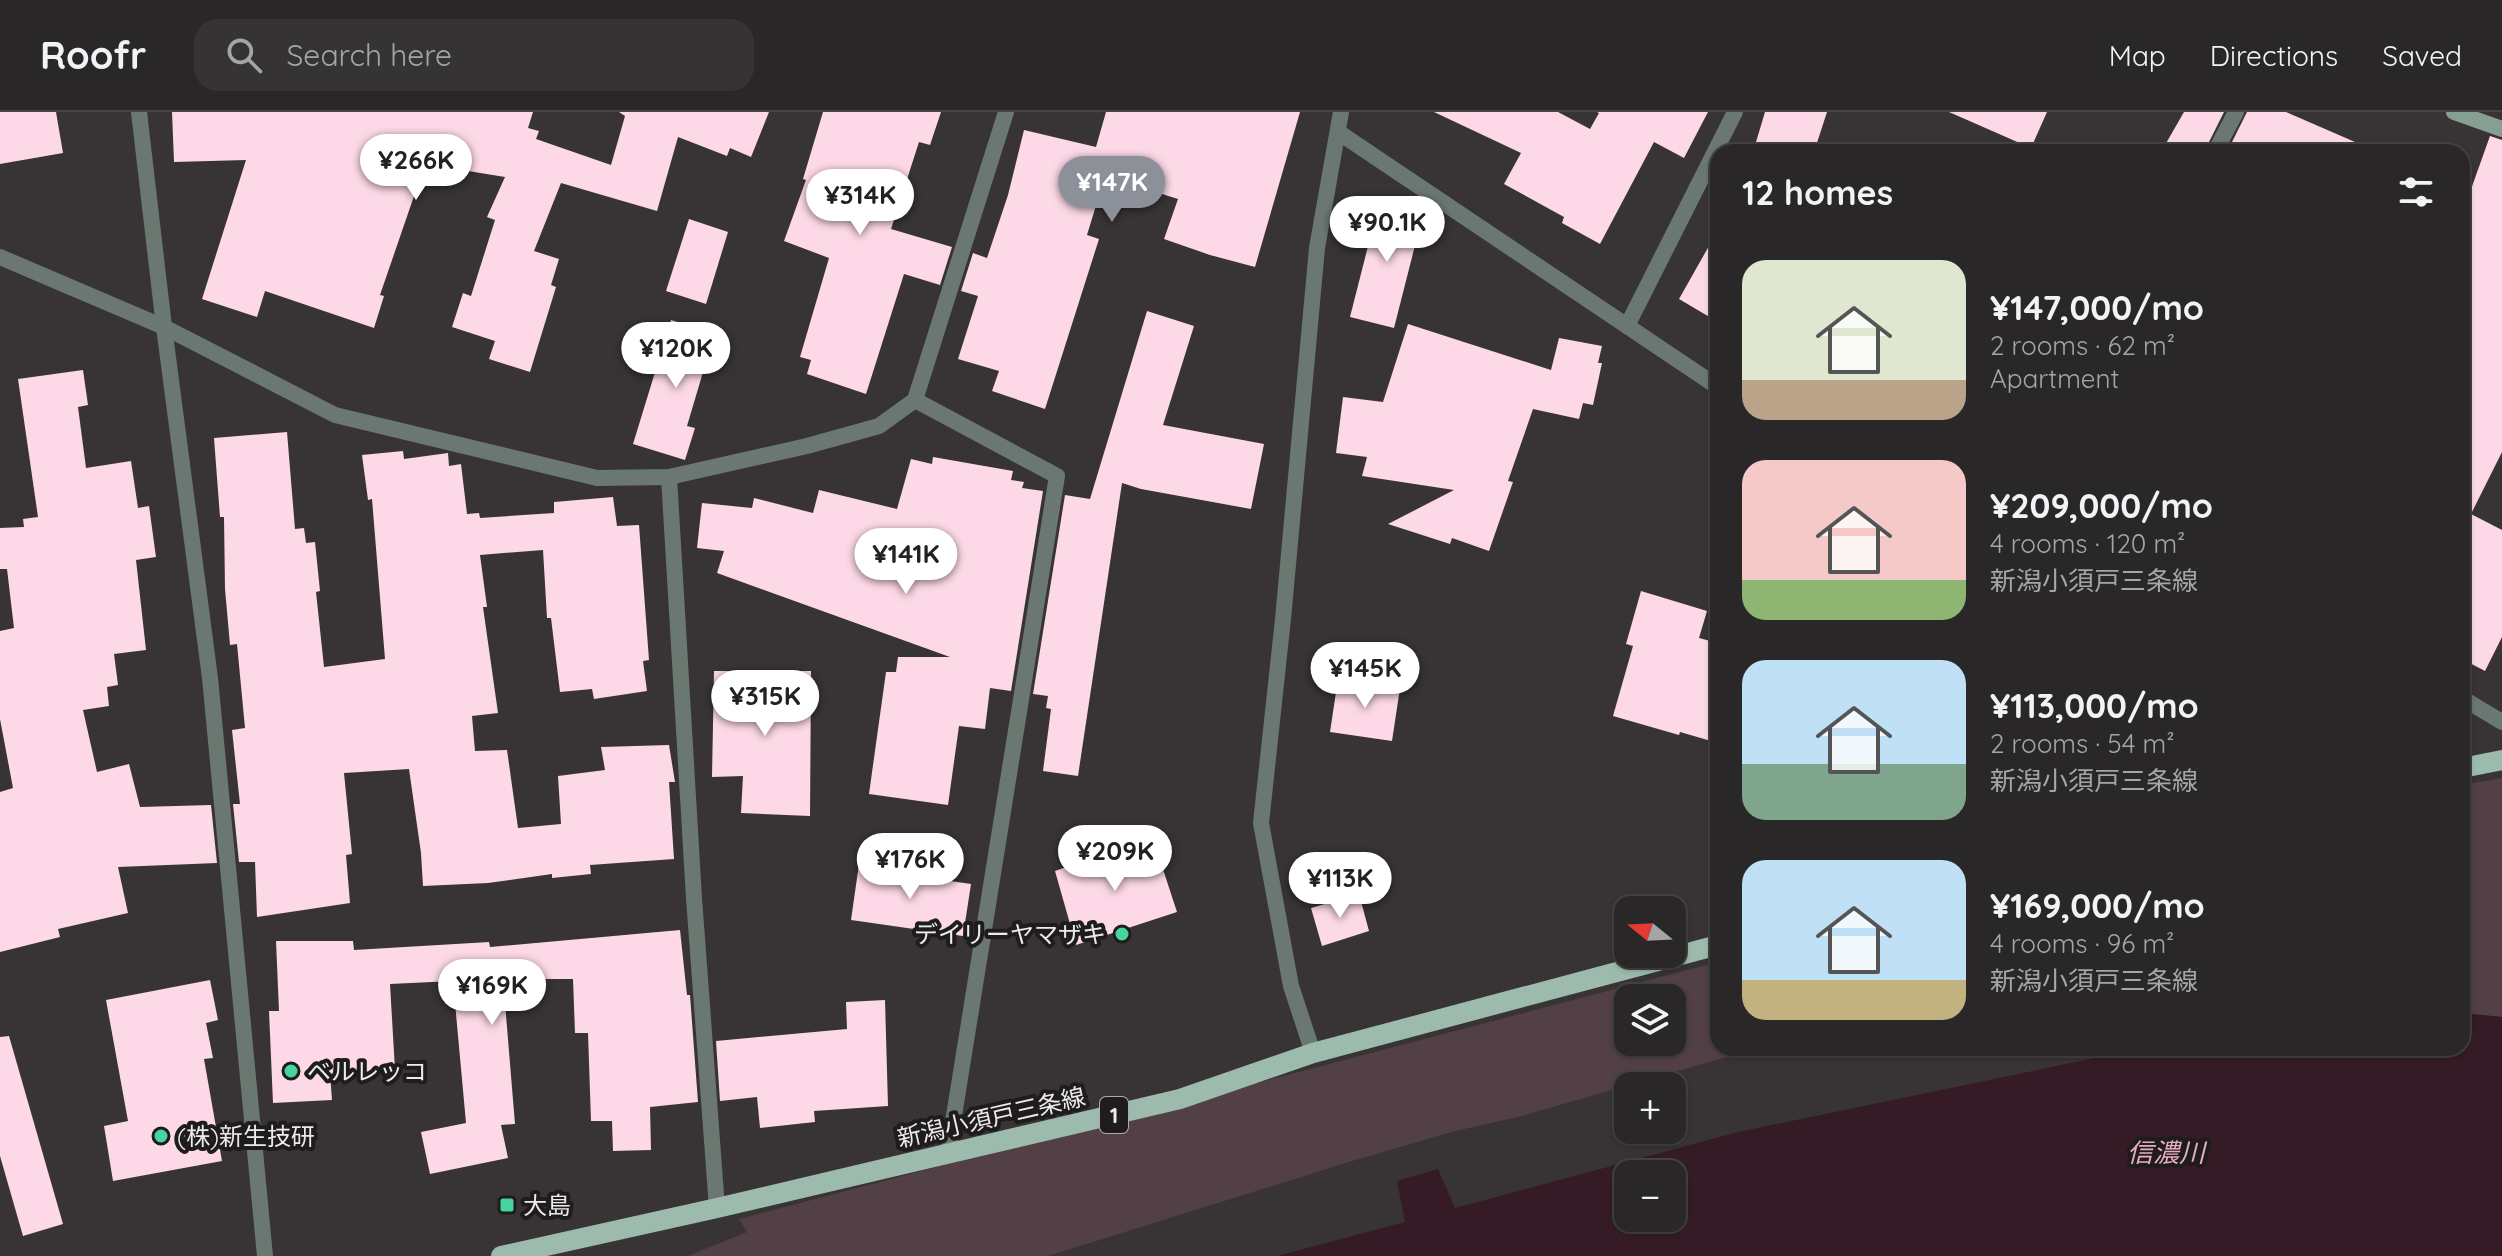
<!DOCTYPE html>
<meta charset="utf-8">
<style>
:root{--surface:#2a2728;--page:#363334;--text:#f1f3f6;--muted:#a5a5a8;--line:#464445;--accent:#8c9099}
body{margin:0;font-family:Quicksand,"Noto Sans JP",sans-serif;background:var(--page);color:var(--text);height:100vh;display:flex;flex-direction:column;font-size:30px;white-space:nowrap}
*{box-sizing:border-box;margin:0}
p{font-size:26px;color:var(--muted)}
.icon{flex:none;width:44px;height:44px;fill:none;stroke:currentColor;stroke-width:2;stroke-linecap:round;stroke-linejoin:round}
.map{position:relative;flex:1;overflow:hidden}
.panel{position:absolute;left:1710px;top:32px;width:760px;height:912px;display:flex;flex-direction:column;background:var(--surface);border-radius:24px;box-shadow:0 2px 6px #0004,0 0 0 2px var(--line)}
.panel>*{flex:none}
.needle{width:52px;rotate:288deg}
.fabs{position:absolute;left:1614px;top:784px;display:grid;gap:16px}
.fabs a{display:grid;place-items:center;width:72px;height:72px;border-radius:16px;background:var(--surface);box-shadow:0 2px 6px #0004,0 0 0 2px var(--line);font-size:40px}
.price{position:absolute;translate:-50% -68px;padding:0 18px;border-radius:28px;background:#fff;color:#222;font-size:26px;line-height:52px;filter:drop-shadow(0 2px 4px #0008)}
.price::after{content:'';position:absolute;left:50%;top:48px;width:24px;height:18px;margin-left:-12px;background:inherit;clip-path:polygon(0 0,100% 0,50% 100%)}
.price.on{background:var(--accent);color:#fff}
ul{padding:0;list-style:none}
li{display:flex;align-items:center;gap:24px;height:200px;padding:0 32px}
li span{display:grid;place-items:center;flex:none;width:224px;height:160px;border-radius:24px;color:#555}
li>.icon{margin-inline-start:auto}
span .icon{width:96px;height:96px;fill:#fffc;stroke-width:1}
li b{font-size:34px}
h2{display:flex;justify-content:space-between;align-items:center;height:96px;padding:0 32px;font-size:34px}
header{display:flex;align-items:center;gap:48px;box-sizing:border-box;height:112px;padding:0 40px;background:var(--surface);border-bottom:2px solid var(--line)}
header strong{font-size:38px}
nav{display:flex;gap:44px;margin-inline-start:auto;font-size:28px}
.search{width:560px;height:72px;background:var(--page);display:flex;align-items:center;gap:20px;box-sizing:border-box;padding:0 28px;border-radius:24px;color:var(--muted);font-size:30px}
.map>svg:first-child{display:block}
.green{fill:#534047;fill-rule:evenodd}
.water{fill:#351b26;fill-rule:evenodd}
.building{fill:#fdd8e6}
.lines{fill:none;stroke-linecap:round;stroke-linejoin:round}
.street{stroke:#6a7871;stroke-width:16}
.secondary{stroke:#879e92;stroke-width:16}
.primary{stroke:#9dbbac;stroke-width:20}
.poi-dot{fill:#47d49d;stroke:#1e1c1d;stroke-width:3}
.labels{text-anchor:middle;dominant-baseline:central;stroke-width:8;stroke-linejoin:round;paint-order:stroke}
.shield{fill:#1e1c1d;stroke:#afacad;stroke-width:2}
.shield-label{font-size:22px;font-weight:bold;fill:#edeaeb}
.poi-label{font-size:24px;fill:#edeaeb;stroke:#1e1c1d;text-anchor:start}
.street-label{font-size:24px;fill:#edeaeb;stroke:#1e1c1d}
.water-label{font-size:26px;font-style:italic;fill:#e7acc3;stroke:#1e1c1d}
</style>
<header>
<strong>Roofr</strong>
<div class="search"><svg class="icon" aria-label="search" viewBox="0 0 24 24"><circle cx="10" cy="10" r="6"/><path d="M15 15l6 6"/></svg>Search here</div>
<nav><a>Map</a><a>Directions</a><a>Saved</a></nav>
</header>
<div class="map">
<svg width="2502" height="1144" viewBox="0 0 2502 1144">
<rect width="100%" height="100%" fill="#383435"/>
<g class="green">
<path d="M2502 666V905L2462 901V673Z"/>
<path d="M1718 850V936H1758L1518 1005 1455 1019 1352 1049 1048 1144H688L747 1120 739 1107ZM1628 886H1672V930H1628Z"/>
</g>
<path class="water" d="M2462 901 2502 905V1144H1277L1405 1110 1397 1069 1438 1057 1455 1096 1738 1020 2134 938 2150 936H2462ZM1628 1062H1672V1106H1628Z"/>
<g class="building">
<path d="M0 0H56L63 41 0 52Z"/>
<path d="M172 0H533L528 16 539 19 536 27 611 53 625 4 619 0H769L751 45 730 36 727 44 678 25 657 99 561 71 534 139 559 147 551 173 556 175 530 260 489 247 495 229 452 215 463 181 471 184 495 108 487 105 505 65 425 52 380 183 384 184 374 216 265 179 257 205 202 187 246 48 174 50Z"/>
<path d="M823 0H941L930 33 919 30 891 117 952 135 940 173 904 162 866 282 807 262 811 248 800 245 829 146 784 129 806 68 803 67Z"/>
<path d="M1106 0H1300L1255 155 1210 143 1164 127 1178 87 1105 64 1087 123 1099 127 1045 297 992 279 999 259 958 247 978 184 961 179 973 141 987 146 1008 83 1024 18 1096 35Z"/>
<path d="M1434 0H1558L1590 17 1599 1 1597 0H1708L1684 46 1654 30 1600 132 1562 111 1564 105 1504 72 1521 41Z"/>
<path d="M1765 0H1827L1814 40H1753Z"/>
<path d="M1949 0H2047L2031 36Z"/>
<path d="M2184 0H2224L2204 40H2161Z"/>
<path d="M2247 0H2286L2378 40H2227Z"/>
<path d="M2490 24 2502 28V340L2471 402 2502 418V525L2485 559 2462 547V76L2470 80Z"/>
<path d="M1380 87 1424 98 1394 216 1350 205Z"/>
<path d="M689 107 728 120 706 192 666 179Z"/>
<path d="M1718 118V210L1679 187Z"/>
<path d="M1147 199 1194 214 1163 313 1264 332 1251 397 1141 377 1122 371 1078 664 1043 659 1051 597 1046 596 1048 584 1033 582 1065 383 1090 387Z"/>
<path d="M671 208 723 224 714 252 706 250 687 314 695 316 685 348 633 332Z"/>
<path d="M1408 212 1551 258 1559 226 1602 234 1598 251H1602L1593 293 1583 291 1579 307 1533 297 1508 369 1513 370 1489 439 1452 426 1450 432 1388 412 1454 378 1362 364 1367 345 1336 341 1343 285 1383 290Z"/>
<path d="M83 258 88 293 78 295 86 356 131 349 138 396 149 394 156 445 136 448 146 538 114 542 118 573 107 575 109 594 83 598 97 660 129 652 140 695 211 693 217 751 118 755 128 801 58 817 60 825 0 840V680L13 676 0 607V519L14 516 7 457H0V416L24 415 23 407 38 405 18 267Z"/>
<path d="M287 320 295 417 304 416 306 431 315 430 320 479 316 480 324 555 385 547 372 387 368 388 362 343 403 339 404 347 448 341 449 354 461 352 467 402 479 401 480 406 554 401V390L613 385 617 414 639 413 649 548 643 549 647 579 594 587 592 577 560 580 551 506H547L543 438 480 443 487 495H483L498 601 472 604 475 639 507 638 518 716 561 712 558 664 605 658 601 635 669 633 675 670H669L674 747 590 753 591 762 552 766V762L488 771 423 774 421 741 409 657 344 661 352 742 346 743 350 791 257 805 255 750H239L233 692H240L232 618 245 616 237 532 230 533 225 477 224 405H220L214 326Z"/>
<path d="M933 345 1013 359 1011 368 1024 370 1022 376 1043 379 1011 579 990 576 985 617 959 614 948 693 869 682 886 560H896L898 545H950L717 461 724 439 697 436 702 391 752 396 754 386 813 401 819 378 897 397 911 347 932 352Z"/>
<path d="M1641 479 1707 499 1699 526 1718 531V631L1680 620 1679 623 1613 604 1633 534 1626 532Z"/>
<path d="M714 559H811L810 704 741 701 743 664 712 665Z"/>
<path d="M1338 567 1400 576 1392 629 1330 620Z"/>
<path d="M1155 733 1177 800 1076 833 1055 759 1108 740 1110 747Z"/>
<path d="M859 752 888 757V760L971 772 963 824 851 808Z"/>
<path d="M1359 782 1369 819 1322 834 1311 796Z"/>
<path d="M680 818 687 883H690L698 990 650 995 651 1038 613 1039 612 1009H591L588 921H575L573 867H503L515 1012 501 1013 508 1046 430 1062 421 1020 466 1011 453 869 390 872 395 958 330 962 332 988 273 991 269 899H279L276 829H353L354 838 489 830 490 835Z"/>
<path d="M210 868 218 908 206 911 213 946 204 947 222 1049 113 1069 104 1014 128 1009 106 888Z"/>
<path d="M885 888 888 994 814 999 815 1010 760 1016 757 985 720 989 716 929 847 917 846 890Z"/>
<path d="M9 924 63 1112 23 1124 0 1044V925Z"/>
</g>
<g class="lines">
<g class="street">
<path d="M139 0 164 215 210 566 265 1144"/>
<path d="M1338 20 1718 275"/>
<path d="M2215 40 2236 0"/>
<path d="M0 145 164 215 335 303 597 366 669 365 807 334 879 314 915 288 1006 0"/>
<path d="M1627 214 1735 0"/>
<path d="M915 288 1057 364 948 1041"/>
<path d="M669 365 694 786 717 1096"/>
<path d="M2462 586 2502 610"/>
<path d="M1313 941 1291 874 1261 711 1283 507 1317 136 1341 0"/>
</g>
<path class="secondary" d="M2454 0 2502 17"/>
<g class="primary">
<path d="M2462 656 2502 648"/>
<path d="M501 1144 717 1096 1180 987 1313 941 1718 833"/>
</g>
</g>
<g class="poi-dot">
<circle cx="1122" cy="822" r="8"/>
<circle cx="291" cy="959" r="8"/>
<circle cx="161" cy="1024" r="8"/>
<rect x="499" y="1085" width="16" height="16" rx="4"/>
</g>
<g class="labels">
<rect class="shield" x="1100" y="985" width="28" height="36" rx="6"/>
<g class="shield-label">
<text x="1114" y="1003">1</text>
</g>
<g class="poi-label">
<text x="1106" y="822" text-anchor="end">デイリーヤマザキ</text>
<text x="307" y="959">ベルレッコ</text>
<text x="177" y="1024">(株)新生技研</text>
<text x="523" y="1093">大島</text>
</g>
<g class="street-label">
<text transform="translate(991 1005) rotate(-13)">新潟小須戸三条線</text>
</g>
<g class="water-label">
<text x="2166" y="1040">信濃川</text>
</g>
</g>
</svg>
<div class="fabs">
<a><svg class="needle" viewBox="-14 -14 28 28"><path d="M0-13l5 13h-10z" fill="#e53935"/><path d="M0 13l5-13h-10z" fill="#a5a5a8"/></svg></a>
<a><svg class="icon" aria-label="layers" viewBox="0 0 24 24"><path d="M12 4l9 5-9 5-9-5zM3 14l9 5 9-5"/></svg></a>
<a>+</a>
<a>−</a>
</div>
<b class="price" style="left:416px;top:90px">¥266K</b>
<b class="price on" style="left:1112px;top:112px">¥147K</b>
<b class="price" style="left:860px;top:125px">¥314K</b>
<b class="price" style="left:1387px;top:152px">¥90.1K</b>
<b class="price" style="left:676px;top:278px">¥120K</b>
<b class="price" style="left:906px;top:484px">¥141K</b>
<b class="price" style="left:1365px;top:598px">¥145K</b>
<b class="price" style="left:765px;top:626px">¥315K</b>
<b class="price" style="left:1115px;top:781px">¥209K</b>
<b class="price" style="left:910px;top:789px">¥176K</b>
<b class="price" style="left:1340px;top:808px">¥113K</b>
<b class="price" style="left:492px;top:915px">¥169K</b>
<section class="panel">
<h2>12 homes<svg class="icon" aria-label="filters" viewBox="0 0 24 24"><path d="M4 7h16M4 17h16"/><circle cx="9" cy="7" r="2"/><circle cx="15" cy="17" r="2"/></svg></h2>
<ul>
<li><span style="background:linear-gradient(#dfe7d0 75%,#b9a48a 0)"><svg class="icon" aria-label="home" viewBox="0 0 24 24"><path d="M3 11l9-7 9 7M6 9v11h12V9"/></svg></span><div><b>¥147,000/mo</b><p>2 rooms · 62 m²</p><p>Apartment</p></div></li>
<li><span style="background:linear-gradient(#f6c9c9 75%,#8fb573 0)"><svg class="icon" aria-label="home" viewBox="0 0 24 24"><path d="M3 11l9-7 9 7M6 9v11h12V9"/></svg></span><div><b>¥209,000/mo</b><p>4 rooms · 120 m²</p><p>新潟小須戸三条線</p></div></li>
<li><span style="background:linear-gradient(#bfe0f5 65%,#7fa58c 0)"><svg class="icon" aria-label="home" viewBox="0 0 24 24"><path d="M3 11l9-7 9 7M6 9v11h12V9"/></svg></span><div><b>¥113,000/mo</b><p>2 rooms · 54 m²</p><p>新潟小須戸三条線</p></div></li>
<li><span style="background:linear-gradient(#bfe0f5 75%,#c2b280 0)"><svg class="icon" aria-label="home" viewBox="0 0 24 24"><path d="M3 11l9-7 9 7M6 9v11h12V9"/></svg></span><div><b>¥169,000/mo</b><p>4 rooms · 96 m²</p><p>新潟小須戸三条線</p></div></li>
</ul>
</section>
</div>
